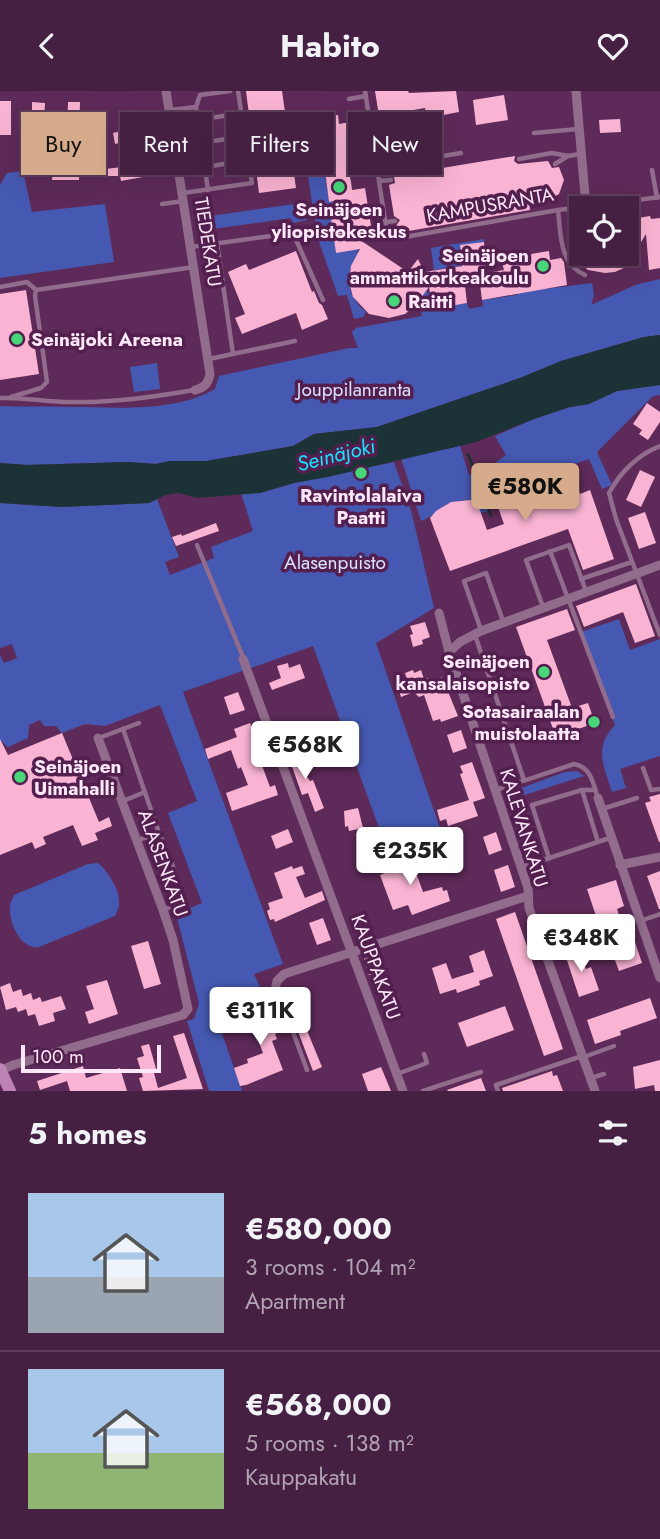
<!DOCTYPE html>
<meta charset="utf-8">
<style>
:root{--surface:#462043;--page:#4d284a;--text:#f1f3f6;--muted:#b0a3b2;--line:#5e3e5c;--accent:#d6ab8b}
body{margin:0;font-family:Jost,sans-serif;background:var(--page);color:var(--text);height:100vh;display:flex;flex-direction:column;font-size:26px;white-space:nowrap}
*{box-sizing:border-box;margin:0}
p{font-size:23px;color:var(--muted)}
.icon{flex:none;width:38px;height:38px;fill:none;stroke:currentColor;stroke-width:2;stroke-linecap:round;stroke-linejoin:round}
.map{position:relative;height:1000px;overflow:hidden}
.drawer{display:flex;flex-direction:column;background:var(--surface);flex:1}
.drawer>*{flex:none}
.banner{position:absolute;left:21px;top:21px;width:620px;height:63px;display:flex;gap:14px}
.controls{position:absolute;left:569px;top:105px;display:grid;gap:14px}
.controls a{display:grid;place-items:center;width:70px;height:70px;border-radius:0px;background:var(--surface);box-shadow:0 7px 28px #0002,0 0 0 2px var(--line);font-size:35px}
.scale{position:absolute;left:21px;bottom:18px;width:140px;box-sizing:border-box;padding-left:7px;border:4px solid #fce8f8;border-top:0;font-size:19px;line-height:24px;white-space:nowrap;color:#fce8f8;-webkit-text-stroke:5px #531f4e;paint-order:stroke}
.price{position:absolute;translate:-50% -60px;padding:0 16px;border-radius:7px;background:#fff;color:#222;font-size:23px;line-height:46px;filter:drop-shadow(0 2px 4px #0008)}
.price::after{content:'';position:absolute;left:50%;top:42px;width:21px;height:16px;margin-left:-10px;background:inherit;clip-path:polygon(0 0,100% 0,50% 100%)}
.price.on{background:var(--accent);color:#111}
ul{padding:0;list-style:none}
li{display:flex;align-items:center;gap:21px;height:175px;padding:0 28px}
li+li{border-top:2px solid var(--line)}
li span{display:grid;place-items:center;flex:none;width:196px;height:140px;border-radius:0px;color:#555}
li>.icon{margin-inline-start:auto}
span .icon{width:84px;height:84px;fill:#fffc;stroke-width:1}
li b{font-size:30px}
h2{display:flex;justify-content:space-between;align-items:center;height:84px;padding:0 28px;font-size:30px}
.tag{padding:0 24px;border-radius:0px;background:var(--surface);box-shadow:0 7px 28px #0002,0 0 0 2px var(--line);font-size:24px;line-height:63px}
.tag.on{background:var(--accent);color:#111}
header{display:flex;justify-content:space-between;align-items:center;height:91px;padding:0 28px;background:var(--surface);font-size:32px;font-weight:700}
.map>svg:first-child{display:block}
.green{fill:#4659b2}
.water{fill:#1b3236}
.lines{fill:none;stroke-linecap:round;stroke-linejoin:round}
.stream{stroke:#1b3236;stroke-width:2.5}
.building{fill:#fab4d3}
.lane{stroke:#926c8d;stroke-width:4.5}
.street{stroke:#926c8d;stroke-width:9}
.secondary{stroke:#be82b7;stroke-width:12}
.poi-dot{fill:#47d779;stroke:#531f4e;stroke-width:2.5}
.labels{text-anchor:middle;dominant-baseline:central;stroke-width:7;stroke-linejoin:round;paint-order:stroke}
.street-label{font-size:19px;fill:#fce8f8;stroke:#531f4e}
.poi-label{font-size:19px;font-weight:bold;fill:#fce8f8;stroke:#531f4e;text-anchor:end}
.park-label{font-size:19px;fill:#dae2fc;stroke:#531f4e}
.water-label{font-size:21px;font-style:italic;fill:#18e2ff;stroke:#531f4e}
</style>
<header><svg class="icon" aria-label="back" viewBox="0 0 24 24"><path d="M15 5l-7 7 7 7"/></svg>Habito<svg class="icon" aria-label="heart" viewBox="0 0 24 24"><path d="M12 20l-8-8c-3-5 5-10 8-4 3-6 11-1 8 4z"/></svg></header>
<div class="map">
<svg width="660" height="1000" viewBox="0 0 660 1000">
<rect width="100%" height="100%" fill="#5e2a59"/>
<g class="green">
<path d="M318 26 323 66 305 69 300 29Z"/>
<path d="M324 77 329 111 346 108 349 125 332 127 336 161 358 158C358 166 355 167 352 174 344 192 352 210 366 221L363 226 354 228 347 204 338 205 318 148 307 80Z"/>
<path d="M23 80 32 121 105 113 114 171 0 187V94L7 82Z"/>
<path d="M301 112 307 129 293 132 291 127 198 140 196 127Z"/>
<path d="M484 148V151L460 155 463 175 434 179 431 157Z"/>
<path d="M515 187 529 200 592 192 594 204 591 214 635 194 660 188V244L644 246 561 270 520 287 377 336 314 343 293 355 206 370H170L156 373 127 371 27 374 0 372V315C24 316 47 315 71 316 117 316 173 322 215 298L219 285 349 257H358L352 241 356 237 422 225 419 209 426 196 427 202 430 201 433 217 467 212 469 218 483 215 482 209 517 204Z"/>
<path d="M157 272 160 298 134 301 130 276Z"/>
<path d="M660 294V304L653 305 597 361 612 394 602 398 589 368 517 394 525 418 498 416 481 422 470 409C438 410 443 422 421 430L401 367 460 355 469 384 492 374 506 364 495 345 534 328 570 316 589 313 617 300Z"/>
<path d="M394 371 412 423 434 517 376 552 441 740 387 759 313 555 183 601 283 873 254 883 264 905 216 925 242 1000H209L187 930 194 928 199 912 176 823 202 812 168 722 197 710 160 614 105 635 85 633 62 642 56 635H44L40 629 29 634 28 647 8 656 0 649V564L4 572 17 567 12 553 0 557V412L62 416 149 412 157 408 179 466 165 471 170 484 214 467 211 456 253 440 241 402H260L294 392Z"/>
<path d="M619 528 630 559 660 548V665L620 678 626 697 612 701C604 675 593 657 615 634L581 541Z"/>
<path d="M577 680 584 685 518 706 516 699 565 681Z"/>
<path d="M98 772C108 780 121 801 119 814 119 817 116 823 115 825L39 856C21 859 8 831 10 815 10 811 13 808 14 804L88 773Z"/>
</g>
<path class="water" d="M660 244V294L617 300 589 313 570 316 534 328 476 351 328 386 294 392 260 402 197 407 179 402 165 404 149 412 62 416 0 412V372L27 374 127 371 156 373 170 370H206L293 355 314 343 377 336 520 287 561 270 644 246Z"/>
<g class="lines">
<g class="stream">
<path d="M468 363 474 379"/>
<path d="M476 384 491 425"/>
</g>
</g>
<g class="building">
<path d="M246 0H282L296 97 259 102Z"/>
<path d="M375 0H408L409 2 456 0 459 21 427 27 425 17 379 25Z"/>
<path d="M504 4 508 29 476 34 473 9Z"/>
<rect x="0" y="10" width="11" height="34"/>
<path d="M32 11 45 12 44 34 32 33Z"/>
<path d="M68 11H80L79 53 45 52V40L67 41Z"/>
<path d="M338 24 339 33 355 30 363 81 349 82 351 91 352 99 365 97 373 147 360 149 408 181 418 168 424 181 463 175 460 154 484 151 487 182 504 179 501 168 549 160 550 169 561 167 564 171 567 194 482 209 480 193 465 195 467 212 433 218 429 196 415 215 405 223 389 227 369 223 353 206 349 191 351 175 360 158 336 162 331 127 349 125 346 108 329 111 318 26Z"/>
<path d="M620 28 621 41 600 42 599 29Z"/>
<path d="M136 37 138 48 115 53 113 42Z"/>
<path d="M515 65 514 70 518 73 548 70 552 77 559 76 564 89 559 103 548 109 528 104 530 119 397 142 396 135 400 129 394 125 389 94 395 92 394 85Z"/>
<path d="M139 71V74H141L143 86 121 90 120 85H105V78L131 75 130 72Z"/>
<path d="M72 72H80L79 89H52L53 76H72Z"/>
<path d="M650 125 651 128 660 127V177L649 179 646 143 626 176 615 181 605 182 588 179 572 165 581 163H626V129Z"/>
<path d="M296 160 312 201 314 200 319 212 322 214 328 228 302 239 296 222 242 243 235 227 245 223 228 181 246 173 249 179Z"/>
<path d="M26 199 39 283 0 289V203Z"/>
<path d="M647 312 660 321V331L648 349 639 343 642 339 633 333Z"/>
<path d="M570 375 580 403 590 399 614 468 583 479 568 438 450 480 430 427 436 420 451 411 470 409 477 411 487 439 504 433 498 416 524 417 516 394Z"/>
<path d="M640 379 655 386 641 416 626 409Z"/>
<path d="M645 421 656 452 639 458 628 427Z"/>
<path d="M216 432 219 440 176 455 172 446 181 443 182 445Z"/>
<path d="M636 493 655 545 635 552 623 521 584 536 576 515Z"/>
<path d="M567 518 575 539 547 549 572 617 588 612 595 632 556 646 516 536Z"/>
<path d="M425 531 430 546 422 549 423 553 413 556 410 544 413 543 410 535Z"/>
<path d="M288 572 289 577 300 573 305 587 272 599 269 592 281 587 277 575Z"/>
<path d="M413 579 414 582 421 579 424 588 428 587 430 591 442 586 458 625 441 631 440 628 433 630 424 604 419 606 414 601 401 606 397 594 408 591 405 582Z"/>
<path d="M238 601 245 619 230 624 224 606Z"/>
<path d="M250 632 257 649 253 650 270 696 275 694 278 704 232 720 226 702 248 694 241 676 238 678 231 659 208 668 205 658 237 646 234 638Z"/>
<path d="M461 639 467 657 453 662 447 644Z"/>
<path d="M62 642 99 731 109 726 112 735 95 742 98 749 82 755 73 734 43 746 46 753 35 758 32 751 0 764V648L8 664Z"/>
<path d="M296 657 306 684 310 690 313 689 324 717 315 721 308 702 302 704 287 661Z"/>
<path d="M472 671 485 707 473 711 478 725 448 735 446 728 440 730 437 719 469 709 460 683 463 682 460 675Z"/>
<path d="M660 703V751H659L645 712 651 710 649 706Z"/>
<path d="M358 717 363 737 349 740 348 735 345 736 344 720Z"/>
<path d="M288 738 293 751 276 758 271 745Z"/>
<path d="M496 741 502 759 489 764 483 746Z"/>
<path d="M408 759 423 801 442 796 443 800 447 799 450 810 412 824 408 814 393 819 380 784 395 778 390 765Z"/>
<path d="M508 774 515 796 501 801 494 779Z"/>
<path d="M292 775 293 778 302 775 305 783 296 786 305 807 322 800 325 809 275 831 274 828 270 829 267 820 270 818 268 812 283 807 274 782Z"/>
<path d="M660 780V818H659L647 785Z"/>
<path d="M616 789 624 815 617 818 622 833 607 839 602 823 596 825 587 798Z"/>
<path d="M515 821 563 958 544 965 496 828Z"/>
<path d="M323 827 331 849 317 854 309 832Z"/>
<path d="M634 848 642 872 619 880 610 856Z"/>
<path d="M148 850 161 893 144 898 131 855Z"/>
<path d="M579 858 586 878 591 876 599 899 579 906 565 863Z"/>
<path d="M484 859 493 885 479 890 480 894 457 902 456 898 440 903 432 877 446 872 452 888 474 881 469 865Z"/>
<path d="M376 864 378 870 381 869 384 879 369 884 364 868Z"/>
<path d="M107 889 118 923 89 933 85 921 94 918 86 895Z"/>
<path d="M10 892 13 901 21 898 23 905 31 902 33 909 40 906 42 911 61 905 66 918 53 922 55 930 39 935 35 923 28 925 26 918 18 921 16 916 6 919 0 896Z"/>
<path d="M290 898 322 976 313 980 283 901Z"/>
<path d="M650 907 657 927 620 940 621 944 595 953 587 929Z"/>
<path d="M263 910 265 916H268L277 942 275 943 277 948 272 950 283 979 246 994 240 995 234 977 248 972 247 968 263 962 256 943 253 944 248 930 251 929 246 916Z"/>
<path d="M505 915 514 939 467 956 458 932Z"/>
<path d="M184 942 203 998 143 1000 139 987 143 986 137 967 144 965 141 955 149 953 157 981 154 982 158 997 187 987 173 945Z"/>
<path d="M660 969V1000H655L654 994 635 998 633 976Z"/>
<path d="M83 975 86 987 120 977 127 1000H70L67 990 40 999 37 990Z"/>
<path d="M381 976 391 1000H368L362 983Z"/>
<path d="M552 980 553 985 557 984 563 1000H503L502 997Z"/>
<path d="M481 987 486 1000H448L447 999Z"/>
</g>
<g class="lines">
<g class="lane">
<path d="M365 0 387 142 393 148 558 119 660 106"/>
<path d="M349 8 366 5"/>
<path d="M196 16 208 99"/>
<path d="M170 19 196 16 200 4 230 0"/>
<path d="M198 29 242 22"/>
<path d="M534 42 578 38"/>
<path d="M201 52 245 45"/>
<path d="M519 68 552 62 568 65"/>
<path d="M555 73 568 65 580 63"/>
<path d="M205 76 249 69"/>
<path d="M377 76 461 62"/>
<path d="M652 79 657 107"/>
<path d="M379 90 391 89"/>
<path d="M183 102 252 92 238 0"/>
<path d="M162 113 184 110"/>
<path d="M558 119C561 145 559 172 585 184"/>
<path d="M385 131 395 130"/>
<path d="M217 152 233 263"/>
<path d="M191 156 293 142 323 209"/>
<path d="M0 196 27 191 36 199"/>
<path d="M209 268 295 250"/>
<path d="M11 306 41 297 47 291 35 205 36 199 194 176"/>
<path d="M0 307C23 306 47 311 70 311 112 312 153 306 194 299"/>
<path d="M660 355C638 363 620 382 609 402L616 428 660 544"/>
<path d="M197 454 243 566"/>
<path d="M550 460 613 626"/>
<path d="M581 488 632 471"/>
<path d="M543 516 526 469 569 454 586 500"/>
<path d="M481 539 464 490 486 482 503 530"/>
<path d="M475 544 524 689"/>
<path d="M123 638 159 742"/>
<path d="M99 647 139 632"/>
<path d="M643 677 651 699 660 698"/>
<path d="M496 699 574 673C591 676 593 692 598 707"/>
<path d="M582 699 598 751"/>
<path d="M123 710 145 701"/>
<path d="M602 718 637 707"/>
<path d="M138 749 159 742C168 765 185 792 173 815L163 819"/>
<path d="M549 767 532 714 582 699H595"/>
<path d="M522 776 610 747"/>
<path d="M640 830 660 823"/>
<path d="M276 895 307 979"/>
<path d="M584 966 614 955"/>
<path d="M397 983 427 972 424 963"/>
<path d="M591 987 604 983"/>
<path d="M423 1000 481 981"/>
<path d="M498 1000 496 994 582 965"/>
</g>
<g class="street">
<path d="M166 0 210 283C208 293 205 296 195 299"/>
<path d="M576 0 586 116"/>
<path d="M439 522 449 561 528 797 529 817 595 1000"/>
<path d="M449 561 460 551 481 540 660 474"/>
<path d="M243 568 403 1000"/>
<path d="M598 707 660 887"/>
<path d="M620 774 660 766"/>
<path d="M276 894 277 890 284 883 528 805"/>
<path d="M0 980 13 974 183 924 188 918 173 849 163 819 98 647"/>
</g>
<path class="secondary" d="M0 978 10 1000"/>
</g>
<g class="poi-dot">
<circle cx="339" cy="96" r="7"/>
<circle cx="543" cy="175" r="7"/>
<circle cx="394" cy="210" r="7"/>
<circle cx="17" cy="248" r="7"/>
<circle cx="361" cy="382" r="7"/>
<circle cx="544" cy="581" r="7"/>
<circle cx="594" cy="631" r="7"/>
<circle cx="20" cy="686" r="7"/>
</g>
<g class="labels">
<g class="street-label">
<text transform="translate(490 114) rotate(-10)">KAMPUSRANTA</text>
<text transform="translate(208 151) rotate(81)">TIEDEKATU</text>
<text transform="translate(524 737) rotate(73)">KALEVANKATU</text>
<text transform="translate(163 772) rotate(70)">ALASENKATU</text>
<text transform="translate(376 876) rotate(70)">KAUPPAKATU</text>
</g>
<g class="poi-label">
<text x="339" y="118" text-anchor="middle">Seinäjoen<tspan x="339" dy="22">yliopistokeskus</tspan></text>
<text x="529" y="164">Seinäjoen<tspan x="529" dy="22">ammattikorkeakoulu</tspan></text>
<text x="408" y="210" text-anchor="start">Raitti</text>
<text x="31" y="248" text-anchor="start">Seinäjoki Areena</text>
<text x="361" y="404" text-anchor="middle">Ravintolalaiva<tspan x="361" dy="22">Paatti</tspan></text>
<text x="530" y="570">Seinäjoen<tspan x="530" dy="22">kansalaisopisto</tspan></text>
<text x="580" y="620">Sotasairaalan<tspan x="580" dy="22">muistolaatta</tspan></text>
<text x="34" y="675" text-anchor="start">Seinäjoen<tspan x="34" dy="22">Uimahalli</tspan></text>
</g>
<g class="park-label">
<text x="354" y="298">Jouppilanranta</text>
<text x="335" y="471">Alasenpuisto</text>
</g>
<g class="water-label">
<text transform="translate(336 364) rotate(-14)">Seinäjoki</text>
</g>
</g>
</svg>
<div class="controls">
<a><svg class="icon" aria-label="locate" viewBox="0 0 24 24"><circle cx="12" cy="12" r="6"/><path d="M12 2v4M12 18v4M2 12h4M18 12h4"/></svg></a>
</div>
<div class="scale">100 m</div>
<b class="price on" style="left:525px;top:432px">€580K</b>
<b class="price" style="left:305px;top:690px">€568K</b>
<b class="price" style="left:410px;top:796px">€235K</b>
<b class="price" style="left:581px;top:883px">€348K</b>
<b class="price" style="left:260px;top:956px">€311K</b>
<div class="banner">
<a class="tag on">Buy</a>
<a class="tag">Rent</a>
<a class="tag">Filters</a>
<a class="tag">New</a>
</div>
</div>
<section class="drawer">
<h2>5 homes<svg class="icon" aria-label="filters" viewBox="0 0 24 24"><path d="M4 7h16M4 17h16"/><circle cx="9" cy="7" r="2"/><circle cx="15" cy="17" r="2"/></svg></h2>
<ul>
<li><span style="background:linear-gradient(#a9c7e8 60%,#9aa5b1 0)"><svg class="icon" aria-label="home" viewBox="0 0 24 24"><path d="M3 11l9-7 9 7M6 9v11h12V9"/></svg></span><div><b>€580,000</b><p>3 rooms · 104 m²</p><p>Apartment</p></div></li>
<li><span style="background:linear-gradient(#a9c7e8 60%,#8fb573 0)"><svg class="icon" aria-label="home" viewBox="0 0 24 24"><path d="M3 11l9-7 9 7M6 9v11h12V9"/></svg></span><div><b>€568,000</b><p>5 rooms · 138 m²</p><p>Kauppakatu</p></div></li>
</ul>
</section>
